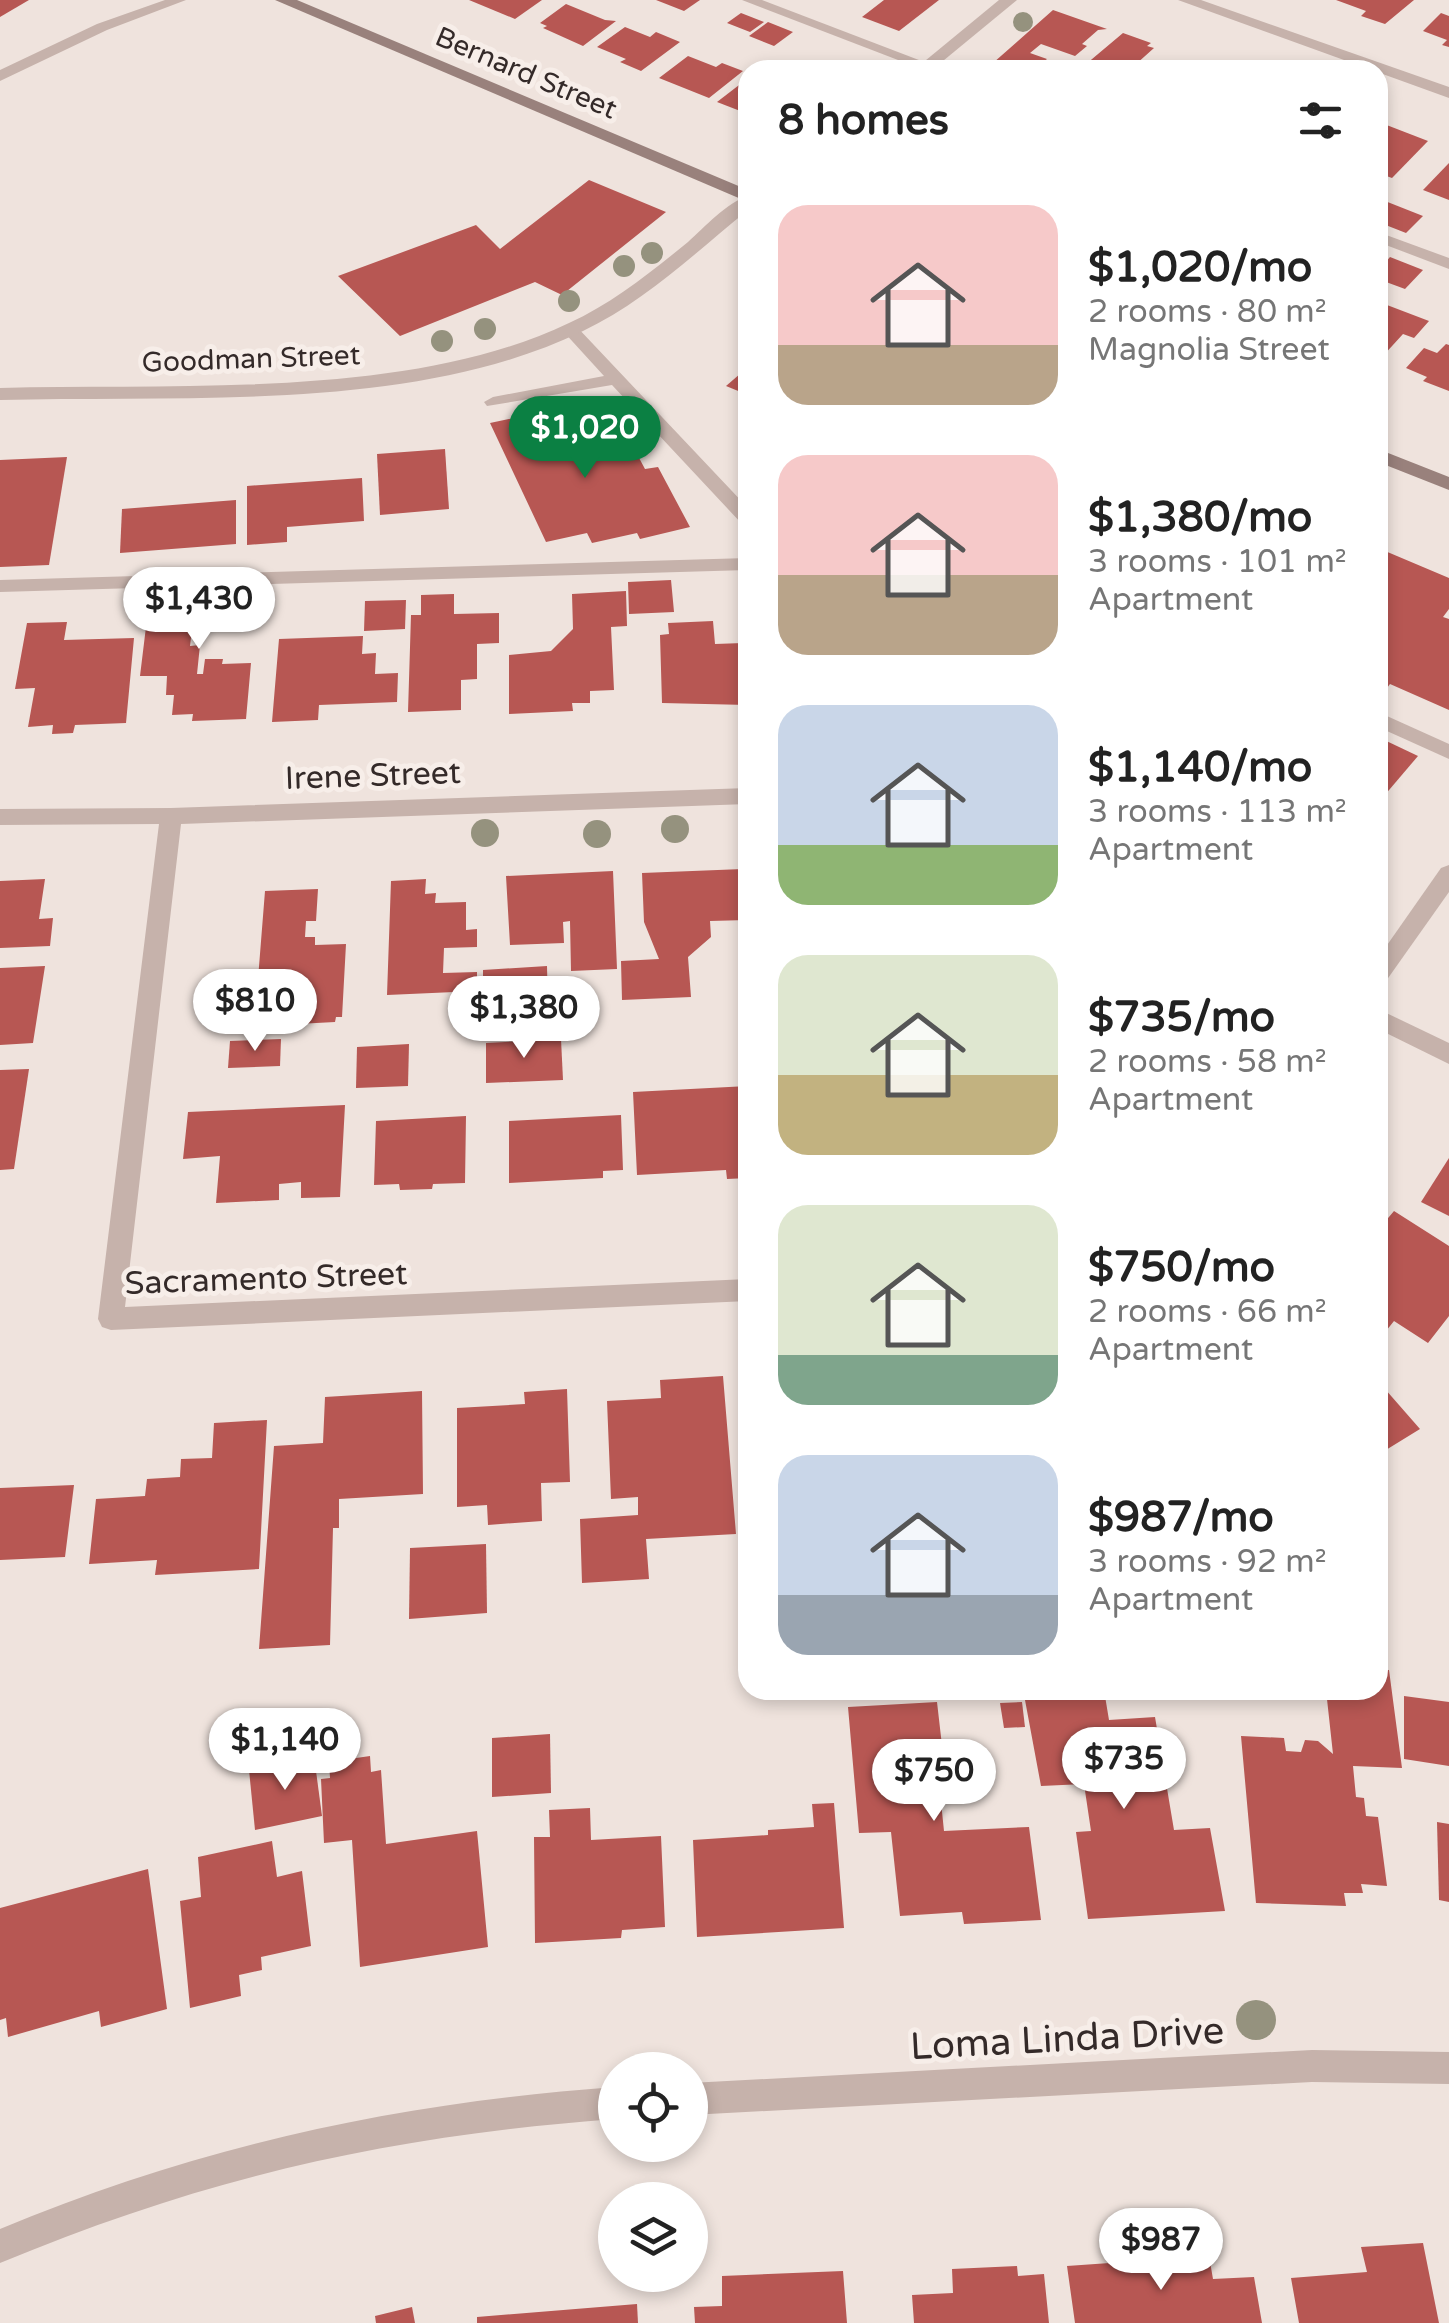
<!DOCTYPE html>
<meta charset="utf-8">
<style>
:root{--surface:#fff;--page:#f2f2f2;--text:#222;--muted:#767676;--accent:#0b8043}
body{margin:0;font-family:"Varela Round",sans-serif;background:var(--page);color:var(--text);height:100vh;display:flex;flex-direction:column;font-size:38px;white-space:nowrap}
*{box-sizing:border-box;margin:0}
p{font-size:32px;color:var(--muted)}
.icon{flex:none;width:55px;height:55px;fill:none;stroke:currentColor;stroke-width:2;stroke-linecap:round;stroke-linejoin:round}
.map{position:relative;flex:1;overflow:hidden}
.side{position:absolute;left:738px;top:60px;width:650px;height:1640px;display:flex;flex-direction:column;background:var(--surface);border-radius:30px;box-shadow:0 5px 15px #0003}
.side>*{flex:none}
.buttons{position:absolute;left:598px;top:2052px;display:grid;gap:20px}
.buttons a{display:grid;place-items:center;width:110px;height:110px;border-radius:50%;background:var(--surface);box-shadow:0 5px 15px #0003;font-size:50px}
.price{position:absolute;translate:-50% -85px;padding:0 22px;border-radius:35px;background:#fff;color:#222;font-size:32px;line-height:65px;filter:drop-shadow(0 2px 5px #0008)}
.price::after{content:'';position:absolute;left:50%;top:60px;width:30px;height:22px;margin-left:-15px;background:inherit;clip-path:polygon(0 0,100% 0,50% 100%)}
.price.selected{background:var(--accent);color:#fff}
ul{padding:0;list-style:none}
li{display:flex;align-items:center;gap:30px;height:250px;padding:0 40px}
li span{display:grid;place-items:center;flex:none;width:280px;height:200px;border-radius:30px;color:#555}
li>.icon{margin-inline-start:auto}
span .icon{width:120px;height:120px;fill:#fffc;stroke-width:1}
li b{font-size:42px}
h2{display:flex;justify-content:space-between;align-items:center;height:120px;padding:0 40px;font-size:42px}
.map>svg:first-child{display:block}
.building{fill:#b75753}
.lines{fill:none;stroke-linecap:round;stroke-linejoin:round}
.lane{fill:#c6b2ab;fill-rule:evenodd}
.street{fill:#c6b2ab;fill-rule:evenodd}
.secondary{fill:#99817c;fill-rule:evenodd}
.tree{fill:#95927e}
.labels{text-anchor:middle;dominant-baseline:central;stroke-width:10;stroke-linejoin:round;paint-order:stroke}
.far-street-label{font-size:28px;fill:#342a29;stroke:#f7eee9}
.street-label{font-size:32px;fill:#342a29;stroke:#f7eee9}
.near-street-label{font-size:38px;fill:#342a29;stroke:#f7eee9}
</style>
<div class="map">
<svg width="1449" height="2323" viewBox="0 0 1449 2323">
<rect width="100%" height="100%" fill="#efe3dd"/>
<g class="building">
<path d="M0 0H29L0 17Z"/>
<path d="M469 0H542L515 19Z"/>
<path d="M656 0H700L684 11Z"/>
<path d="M884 0H939L899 31 862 17Z"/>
<path d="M1336 0H1414L1385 24 1361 16 1366 11Z"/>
<path d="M566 4 605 20 616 21 583 46 543 28 547 26 540 23Z"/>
<path d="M1053 10 1107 29 1098 30 1082 44 1087 46 1075 56 1041 44 1030 53 1047 59 1034 70H1012L993 63Z"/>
<path d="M741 13 764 22 750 32 727 23Z"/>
<path d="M1441 13 1449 16V47L1442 45 1447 40 1423 31Z"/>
<path d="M768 22 793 32 774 46 749 36Z"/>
<path d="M625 27 650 37 656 32 680 42 641 71 620 62 626 59 597 47Z"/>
<path d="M1123 33 1151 43 1147 46 1154 48 1135 65 1146 70H1079Z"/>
<path d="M688 56 716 67 722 63 743 71 709 98 659 78Z"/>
<path d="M743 82 748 84V114L717 102Z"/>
<path d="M1384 124 1428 141 1392 178 1378 173V130Z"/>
<path d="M1449 163V200L1423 190Z"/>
<path d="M589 180 666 212 562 295 535 282 400 336 338 276 476 225 500 249Z"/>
<path d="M1385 201 1423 216 1406 233 1378 222V209Z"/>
<path d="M1390 257 1423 270 1405 289 1378 279V271Z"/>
<path d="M1387 305 1429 321 1414 338 1403 334 1382 357 1378 355V315Z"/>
<path d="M1446 344 1449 345V391L1423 381 1427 377 1406 368 1424 348 1437 353Z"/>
<path d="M748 367V395L726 386Z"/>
<path d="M574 405 597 451 631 443 645 469 658 467 690 527 640 539 637 533 592 543 587 533 546 542 490 423Z"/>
<path d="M445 449 449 509 380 515 377 454Z"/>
<path d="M67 457 49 565 0 567V460Z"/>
<path d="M362 478 364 521 287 527V542L247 545V486Z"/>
<path d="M236 500V544L120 553 122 509Z"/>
<path d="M1378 548 1449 578V609L1443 617 1449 619V710L1390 684 1378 700Z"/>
<path d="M671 580 674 612 629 614 628 582Z"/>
<path d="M269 590 267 619 193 622 190 646 200 645 197 674H203L205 659H223L222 664 251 663 246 719 192 721 193 714 172 715 174 695H166L167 676H140L150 594Z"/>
<path d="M626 591 627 626 611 627 614 690 590 691V703H572L573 711 509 714V655L551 651 573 629 572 594Z"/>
<path d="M454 594V614L499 613V643L477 644V679L461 680V710L408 712 411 615H421V595Z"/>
<path d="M406 600 405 629 364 631 365 601Z"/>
<path d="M713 621 715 644 743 643 748 705 662 703 660 635 669 634 668 623Z"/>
<path d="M67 622 64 640 134 638 126 723 75 725 73 733 52 734 53 725 28 727 35 688 15 689 27 623Z"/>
<path d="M363 636 362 654 376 653 375 674 398 673 397 702 319 705 318 720 272 722 279 639Z"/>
<path d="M1378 737 1418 756 1378 803Z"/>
<path d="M743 869 747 920 710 921 711 937 688 957 691 997 622 1000 621 961 659 959 644 922 642 873Z"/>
<path d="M613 871 617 969 571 971 570 921 563 922 564 943 510 945 506 876Z"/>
<path d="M45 879 39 919 53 918 50 946 0 948V881Z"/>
<path d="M426 879 425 894 436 893 435 903 466 902V930L477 929V947L444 948 443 973 477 972V991L387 995 391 881Z"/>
<path d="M318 889 316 921H306L305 937H315V945L346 944 342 1017H336L335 1022 260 1026 264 978 258 979 265 891Z"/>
<path d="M45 966 33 1043 0 1045V968Z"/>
<path d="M547 966 548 1010 483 1013V970Z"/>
<path d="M281 1039 280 1066 228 1068 230 1041Z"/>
<path d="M561 1039 563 1080 486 1083V1043Z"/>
<path d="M409 1044 408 1086 356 1088 357 1047Z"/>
<path d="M29 1069 14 1169 0 1170V1070Z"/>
<path d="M748 1086V1178L727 1179 726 1170 637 1175 633 1092Z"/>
<path d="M345 1105 340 1197 301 1198V1182L279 1184V1200L216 1203 220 1156 183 1159 188 1112Z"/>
<path d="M621 1115 623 1170 603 1171V1178L509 1183V1121Z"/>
<path d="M466 1116 465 1183 433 1184 432 1189 400 1190 399 1184 374 1185 376 1121Z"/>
<path d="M1449 1158V1216L1421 1202Z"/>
<path d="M1394 1211 1449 1246V1316L1428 1343 1394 1321 1386 1331 1378 1325V1230Z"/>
<path d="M723 1376 736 1534 646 1539 649 1579 582 1583 580 1519 638 1515V1497L611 1499 607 1401 661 1398 660 1380Z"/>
<path d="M1378 1381 1420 1429 1381 1453 1378 1449Z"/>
<path d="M567 1389 570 1482 541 1483 542 1521 488 1525 487 1505 457 1507V1408L525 1404 524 1392Z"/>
<path d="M422 1391 423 1494 339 1499V1528H333L330 1645 259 1649 274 1446 323 1443 325 1397Z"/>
<path d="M267 1420 259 1569 155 1575 157 1560 89 1564 96 1499 145 1496 147 1479 180 1477 181 1459 212 1458 214 1423Z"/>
<path d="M74 1485 65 1557 0 1560V1488Z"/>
<path d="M486 1544 487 1613 409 1619 410 1548Z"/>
<path d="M1378 1669 1389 1670 1402 1768 1353 1766 1356 1797 1364 1798 1366 1816 1378 1817 1387 1886 1361 1884 1363 1893H1344L1346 1906 1256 1903 1241 1736 1284 1738 1286 1751 1301 1752 1305 1740 1318 1741 1333 1754 1326 1690H1378Z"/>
<path d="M1105 1696 1109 1720 1155 1717 1174 1830 1210 1828 1225 1911 1088 1919 1076 1832 1091 1831 1084 1784 1041 1786 1025 1700Z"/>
<path d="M1404 1696 1449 1702V1766L1404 1759Z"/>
<path d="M937 1702 944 1763H937L944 1831 1029 1827 1041 1920 964 1924 962 1912 900 1916 891 1832 859 1833 848 1707Z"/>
<path d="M1022 1702 1025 1727 1004 1728 1000 1703Z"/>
<path d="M550 1734 551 1793 492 1797V1738Z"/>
<path d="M314 1756 322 1816 255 1830 249 1770Z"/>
<path d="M370 1756 371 1772 381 1770 386 1844 477 1831 488 1947 360 1967 352 1840 324 1843 321 1779 330 1778 329 1762Z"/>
<path d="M834 1803 844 1928 697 1937 693 1840 768 1835V1830L814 1827 812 1804Z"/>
<path d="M590 1808 591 1840 661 1836 665 1927 622 1930 621 1938 535 1943 534 1837H550L549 1810Z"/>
<path d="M1437 1822 1449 1824V1902L1439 1900Z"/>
<path d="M272 1841 277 1877 302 1871 311 1946 261 1957 262 1970 239 1975 241 1996 190 2008 180 1901 201 1897 198 1857Z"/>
<path d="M148 1869 167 2009 101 2027 99 2011 8 2037 6 2018 0 2020V1908Z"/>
<path d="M1423 2243 1439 2323H1299L1291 2278 1367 2272 1361 2247Z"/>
<path d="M1209 2256 1213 2279 1254 2277 1262 2323H1075L1067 2266Z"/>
<path d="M1017 2266 1018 2276 1044 2274 1049 2323H914L912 2295 953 2293 952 2269Z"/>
<path d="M843 2271 847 2323H695L694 2307 722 2306V2276Z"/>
<path d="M637 2304 638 2323H477V2317Z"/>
<path d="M412 2307 415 2323H376L375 2316Z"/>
</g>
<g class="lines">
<g class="lane">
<path d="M165 0H186L107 30 0 81V70L97 24Z"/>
<path d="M742 0H762L945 70H924Z"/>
<path d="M1378 232 1449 258V269L1378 242Z"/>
<path d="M570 325 576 326 748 508V526L742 524 612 385 487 406 484 402 493 397 604 376 562 330Z"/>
<path d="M748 558V570L0 592V580Z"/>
<path d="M1378 712 1449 744V759L1378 727Z"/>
</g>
<g class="street">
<path d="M999 0H1017L932 70H914Z"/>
<path d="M1178 0H1201L1449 87V98Z"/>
<path d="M748 196V210C695 253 644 302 583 331 414 413 185 395 0 400V388C177 383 408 400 569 323 613 303 651 272 688 242 705 227 726 203 748 196Z"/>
<path d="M748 788V804L181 824 125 1307 748 1279V1301L111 1330 102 1327 98 1319 159 824 0 825V809L171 808Z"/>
<path d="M1449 865V892L1386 981 1378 984V958L1441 868Z"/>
<path d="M1378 1009 1449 1043V1064L1378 1029Z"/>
<path d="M1312 2050 1449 2052V2084L1312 2082 690 2115V2083Z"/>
<path d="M615 2087V2119C390 2136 209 2176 0 2263V2229C201 2145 398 2103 615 2087Z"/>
</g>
<g class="secondary">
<path d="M275 0H297L748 190V202Z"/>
<path d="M1378 449 1449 477V490L1378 462Z"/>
</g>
</g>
<g class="tree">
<circle cx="1023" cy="22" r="10"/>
<circle cx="652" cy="253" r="11"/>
<circle cx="624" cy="266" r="11"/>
<circle cx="569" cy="301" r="11"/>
<circle cx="485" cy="329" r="11"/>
<circle cx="442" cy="341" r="11"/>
<circle cx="675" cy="829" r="14"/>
<circle cx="485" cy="833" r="14"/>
<circle cx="597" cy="834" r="14"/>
<circle cx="1256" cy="2020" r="20"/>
</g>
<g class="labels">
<g class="far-street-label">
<text transform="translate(526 73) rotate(23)">Bernard Street</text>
<text transform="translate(251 359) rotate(-2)">Goodman Street</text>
</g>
<g class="street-label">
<text transform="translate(373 776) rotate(-2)">Irene Street</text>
<text transform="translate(266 1279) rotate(-2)">Sacramento Street</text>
</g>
<g class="near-street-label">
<text transform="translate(1067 2039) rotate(-3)">Loma Linda Drive</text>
</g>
</g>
</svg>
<div class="buttons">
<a><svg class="icon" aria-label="locate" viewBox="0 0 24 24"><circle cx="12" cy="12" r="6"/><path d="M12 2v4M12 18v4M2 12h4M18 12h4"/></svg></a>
<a><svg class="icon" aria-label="layers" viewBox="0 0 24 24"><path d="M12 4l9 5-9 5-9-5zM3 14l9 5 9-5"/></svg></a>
</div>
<b class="price selected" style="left:585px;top:481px">$1,020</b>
<b class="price" style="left:199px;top:652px">$1,430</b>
<b class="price" style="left:255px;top:1054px">$810</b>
<b class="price" style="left:524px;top:1061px">$1,380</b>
<b class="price" style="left:285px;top:1793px">$1,140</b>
<b class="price" style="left:1124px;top:1812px">$735</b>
<b class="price" style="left:934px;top:1824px">$750</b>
<b class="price" style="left:1161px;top:2293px">$987</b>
<section class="side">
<h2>8 homes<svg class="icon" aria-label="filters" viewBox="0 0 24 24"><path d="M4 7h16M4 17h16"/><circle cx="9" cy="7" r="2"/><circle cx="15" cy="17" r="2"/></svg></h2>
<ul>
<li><span style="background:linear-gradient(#f6c9c9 70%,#b9a48a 0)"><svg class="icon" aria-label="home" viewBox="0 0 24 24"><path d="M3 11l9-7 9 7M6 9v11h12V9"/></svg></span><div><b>$1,020/mo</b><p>2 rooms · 80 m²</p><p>Magnolia Street</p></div></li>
<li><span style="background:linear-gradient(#f6c9c9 60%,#b9a48a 0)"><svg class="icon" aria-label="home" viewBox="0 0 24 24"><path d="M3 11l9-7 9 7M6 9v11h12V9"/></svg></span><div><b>$1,380/mo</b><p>3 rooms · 101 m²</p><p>Apartment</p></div></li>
<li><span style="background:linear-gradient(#c9d6e8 70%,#8fb573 0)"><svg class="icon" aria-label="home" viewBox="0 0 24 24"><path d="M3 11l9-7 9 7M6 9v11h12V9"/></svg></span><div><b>$1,140/mo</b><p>3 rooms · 113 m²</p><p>Apartment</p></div></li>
<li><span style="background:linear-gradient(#dfe7d0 60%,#c2b280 0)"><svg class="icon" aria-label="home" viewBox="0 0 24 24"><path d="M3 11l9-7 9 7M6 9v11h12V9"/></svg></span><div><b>$735/mo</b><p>2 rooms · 58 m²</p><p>Apartment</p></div></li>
<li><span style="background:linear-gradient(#dfe7d0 75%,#7fa58c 0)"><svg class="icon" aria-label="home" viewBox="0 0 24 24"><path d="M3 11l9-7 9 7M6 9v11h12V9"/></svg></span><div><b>$750/mo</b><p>2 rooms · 66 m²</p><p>Apartment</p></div></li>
<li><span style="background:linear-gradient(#c9d6e8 70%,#9aa5b1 0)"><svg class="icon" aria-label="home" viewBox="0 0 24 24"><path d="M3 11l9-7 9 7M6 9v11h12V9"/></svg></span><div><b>$987/mo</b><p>3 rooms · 92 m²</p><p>Apartment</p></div></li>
</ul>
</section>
</div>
